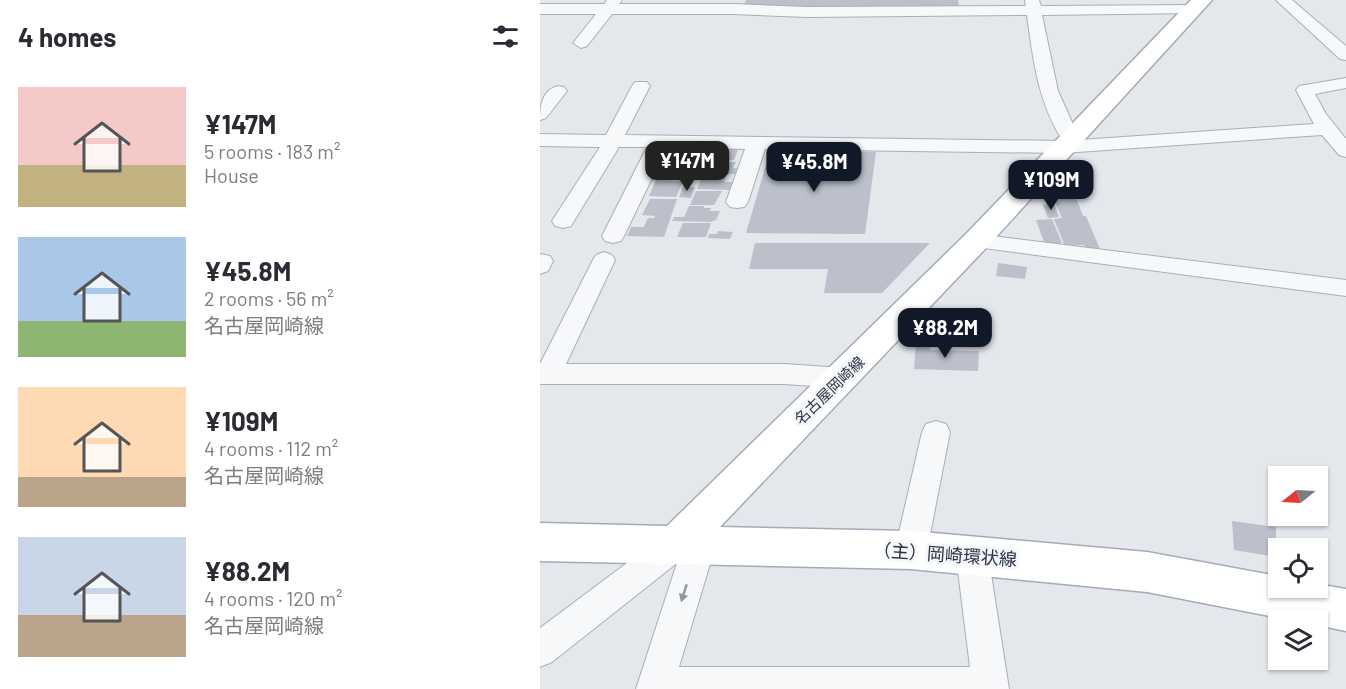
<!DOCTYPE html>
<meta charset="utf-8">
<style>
:root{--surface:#fff;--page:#f7f7f7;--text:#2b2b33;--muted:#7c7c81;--accent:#111827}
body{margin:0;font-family:Barlow,"Noto Sans JP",sans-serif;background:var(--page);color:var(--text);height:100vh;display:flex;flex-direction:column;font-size:22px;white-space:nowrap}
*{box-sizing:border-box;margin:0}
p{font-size:20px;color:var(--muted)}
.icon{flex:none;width:33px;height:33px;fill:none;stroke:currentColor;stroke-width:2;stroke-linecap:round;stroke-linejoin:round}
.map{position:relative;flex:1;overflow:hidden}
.side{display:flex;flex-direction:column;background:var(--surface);width:540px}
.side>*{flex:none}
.needle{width:39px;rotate:252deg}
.controls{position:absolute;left:728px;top:466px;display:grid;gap:12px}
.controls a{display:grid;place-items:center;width:60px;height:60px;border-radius:0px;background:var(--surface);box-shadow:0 2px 4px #0004;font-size:30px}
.price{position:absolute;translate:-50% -51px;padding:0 14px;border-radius:12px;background:var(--accent);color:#fff;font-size:20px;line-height:39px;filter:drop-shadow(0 2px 3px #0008)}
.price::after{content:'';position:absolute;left:50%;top:36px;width:18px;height:14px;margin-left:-9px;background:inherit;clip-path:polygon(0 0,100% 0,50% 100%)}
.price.current{background:#222;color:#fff}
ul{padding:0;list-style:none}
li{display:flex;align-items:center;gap:18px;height:150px;padding:0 18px}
li span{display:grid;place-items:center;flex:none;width:168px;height:120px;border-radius:0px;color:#555}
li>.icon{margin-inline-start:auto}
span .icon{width:72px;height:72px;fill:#fffc;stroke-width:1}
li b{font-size:26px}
h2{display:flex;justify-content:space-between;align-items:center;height:72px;padding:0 18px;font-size:26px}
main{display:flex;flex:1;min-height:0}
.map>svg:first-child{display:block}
.building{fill:#bbc0ca}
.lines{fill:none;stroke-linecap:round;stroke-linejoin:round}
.minor-casing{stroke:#a9aeb7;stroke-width:2}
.major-casing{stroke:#a3abb8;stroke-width:3}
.minor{fill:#f7f8fa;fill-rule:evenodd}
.major{fill:#fff;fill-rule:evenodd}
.oneway{fill:#9196a0}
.labels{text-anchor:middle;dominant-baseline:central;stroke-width:6;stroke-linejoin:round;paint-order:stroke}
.street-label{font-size:15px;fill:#2b3445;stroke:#f4f6f9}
.near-street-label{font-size:18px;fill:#2b3445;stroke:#f4f6f9}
</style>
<main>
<section class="side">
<h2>4 homes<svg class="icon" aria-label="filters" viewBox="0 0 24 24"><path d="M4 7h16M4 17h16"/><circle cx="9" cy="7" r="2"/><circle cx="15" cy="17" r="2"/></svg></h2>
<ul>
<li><span style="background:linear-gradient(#f6c9c9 65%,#c2b280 0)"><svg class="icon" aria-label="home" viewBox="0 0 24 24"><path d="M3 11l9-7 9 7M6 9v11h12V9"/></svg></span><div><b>¥147M</b><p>5 rooms · 183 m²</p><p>House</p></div></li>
<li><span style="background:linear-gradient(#a9c7e8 70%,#8fb573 0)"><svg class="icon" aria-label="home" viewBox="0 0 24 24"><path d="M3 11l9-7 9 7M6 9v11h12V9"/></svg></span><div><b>¥45.8M</b><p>2 rooms · 56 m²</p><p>名古屋岡崎線</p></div></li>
<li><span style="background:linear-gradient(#ffd9b3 75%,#b9a48a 0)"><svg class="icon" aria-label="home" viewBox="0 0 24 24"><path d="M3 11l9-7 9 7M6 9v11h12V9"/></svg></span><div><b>¥109M</b><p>4 rooms · 112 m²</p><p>名古屋岡崎線</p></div></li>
<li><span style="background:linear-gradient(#c9d6e8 65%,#b9a48a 0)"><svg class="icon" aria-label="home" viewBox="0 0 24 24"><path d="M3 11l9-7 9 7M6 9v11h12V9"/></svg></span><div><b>¥88.2M</b><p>4 rooms · 120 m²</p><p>名古屋岡崎線</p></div></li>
</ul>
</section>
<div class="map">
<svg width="806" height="689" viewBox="0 0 806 689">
<rect width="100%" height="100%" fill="#e4e7ec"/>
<g class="building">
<path d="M206 0H418L419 8 203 7Z"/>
<path d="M128 146 152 149 149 155H155L152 161 121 160Z"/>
<path d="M173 147H199L194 160H168Z"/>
<path d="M230 151 336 152 325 234 206 233Z"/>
<path d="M168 161 196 162 193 168 199 169 197 174H163Z"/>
<path d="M125 163H151L150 166H153L148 179 118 178Z"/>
<path d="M163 175H186L184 182H194L191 190 157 189Z"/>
<path d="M116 180 143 181 136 197 109 196Z"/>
<path d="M143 187H155L151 198 139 197Z"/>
<path d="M156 191H182L174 205H150Z"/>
<path d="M535 195 543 216H546L560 249 546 250 544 245 525 246 514 219 522 218 513 197Z"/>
<path d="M110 199H137L124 237 87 236 91 227H104L108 218H114L115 216 102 215Z"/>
<path d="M514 204 519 217 508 218 503 205Z"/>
<path d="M149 206H164V208H171L170 211H180L176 220 171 222 132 221 134 217H144Z"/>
<path d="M512 219 522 243 505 245 496 220Z"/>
<path d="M143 223H171L166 237H137Z"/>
<path d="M178 231 193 232 190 239 168 238 169 234H177Z"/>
<path d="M215 243H390L342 293H284L288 269H209Z"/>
<path d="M458 263 487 267 485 279 456 276Z"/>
<path d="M376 342H391L390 350 439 351 438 371 374 369Z"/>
<path d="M692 521 736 527V557L694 550Z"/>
</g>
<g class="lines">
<defs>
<g id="minor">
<path d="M67 0H82L79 4H194L267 7 486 6 485 0H499L501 6 653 5 661 10 658 13 502 15 518 91 540 140 774 124 756 90 759 86 765 85 806 78V88L775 94 786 114 806 139V157L799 155 782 135 523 153 225 149 208 202 204 207 197 208 190 207 186 202 205 149 127 147 84 236 81 241 73 243 65 241 62 236 107 147H79L31 226 23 228 15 226 12 221 60 147 0 146V134L66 135 92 86 95 82H107L110 86 85 135 523 141C498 103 493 59 487 15L267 17 194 14H72L47 46 41 48 33 43 56 14H0V4H64Z"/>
<path d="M736 0H752L806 46V60L800 59Z"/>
<path d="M18 86 24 87 27 91 6 118 0 120C0 105 2 90 18 86Z"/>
<path d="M436 234 806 280V296L428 246 425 241 428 236Z"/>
<path d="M64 252 72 255 75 260 26 364H244L303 368 312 371 316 378 312 385 303 388 244 384H0V364L53 260 56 255Z"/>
<path d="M0 254 10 256 13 261 8 271 0 274Z"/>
<path d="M396 421 406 424 410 432 387 550 382 560 371 565 360 560 355 550 382 432 386 424Z"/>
<path d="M138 529 149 533 162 543 170 564 139 667H430L416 555 421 545 432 540 443 545 448 555 469 689H96L137 563 12 662 0 667V628L127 533Z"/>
</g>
<path id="major" d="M651 0H672L446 248 180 527 371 531 607 552 738 576V588H777V584L806 589V631L777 625V621H755L607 592 371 569 0 561V523L127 526 426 234Z"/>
</defs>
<use href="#minor" class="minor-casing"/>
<use href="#major" class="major-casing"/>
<use href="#minor" class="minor"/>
<use href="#major" class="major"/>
</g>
<defs><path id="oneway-solid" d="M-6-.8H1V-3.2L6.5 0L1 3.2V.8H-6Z" transform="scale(1.5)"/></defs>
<use class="oneway" href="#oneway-solid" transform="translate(144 593) rotate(108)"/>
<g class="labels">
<g class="street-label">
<text transform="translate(289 390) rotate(-44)">名古屋岡崎線</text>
</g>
<g class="near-street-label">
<text transform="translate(405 554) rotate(4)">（主）岡崎環状線</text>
</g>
</g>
</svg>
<div class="controls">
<a><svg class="needle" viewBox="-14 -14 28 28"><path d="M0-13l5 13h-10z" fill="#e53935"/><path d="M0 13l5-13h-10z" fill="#7c7c81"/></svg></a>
<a><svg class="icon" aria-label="locate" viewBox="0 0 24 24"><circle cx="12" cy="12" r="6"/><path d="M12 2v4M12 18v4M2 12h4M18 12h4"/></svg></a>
<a><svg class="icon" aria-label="layers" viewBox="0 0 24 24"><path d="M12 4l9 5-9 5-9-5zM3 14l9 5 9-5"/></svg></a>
</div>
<b class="price current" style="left:147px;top:192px">¥147M</b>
<b class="price" style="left:274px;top:193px">¥45.8M</b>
<b class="price" style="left:511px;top:211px">¥109M</b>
<b class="price" style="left:405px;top:359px">¥88.2M</b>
</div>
</main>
